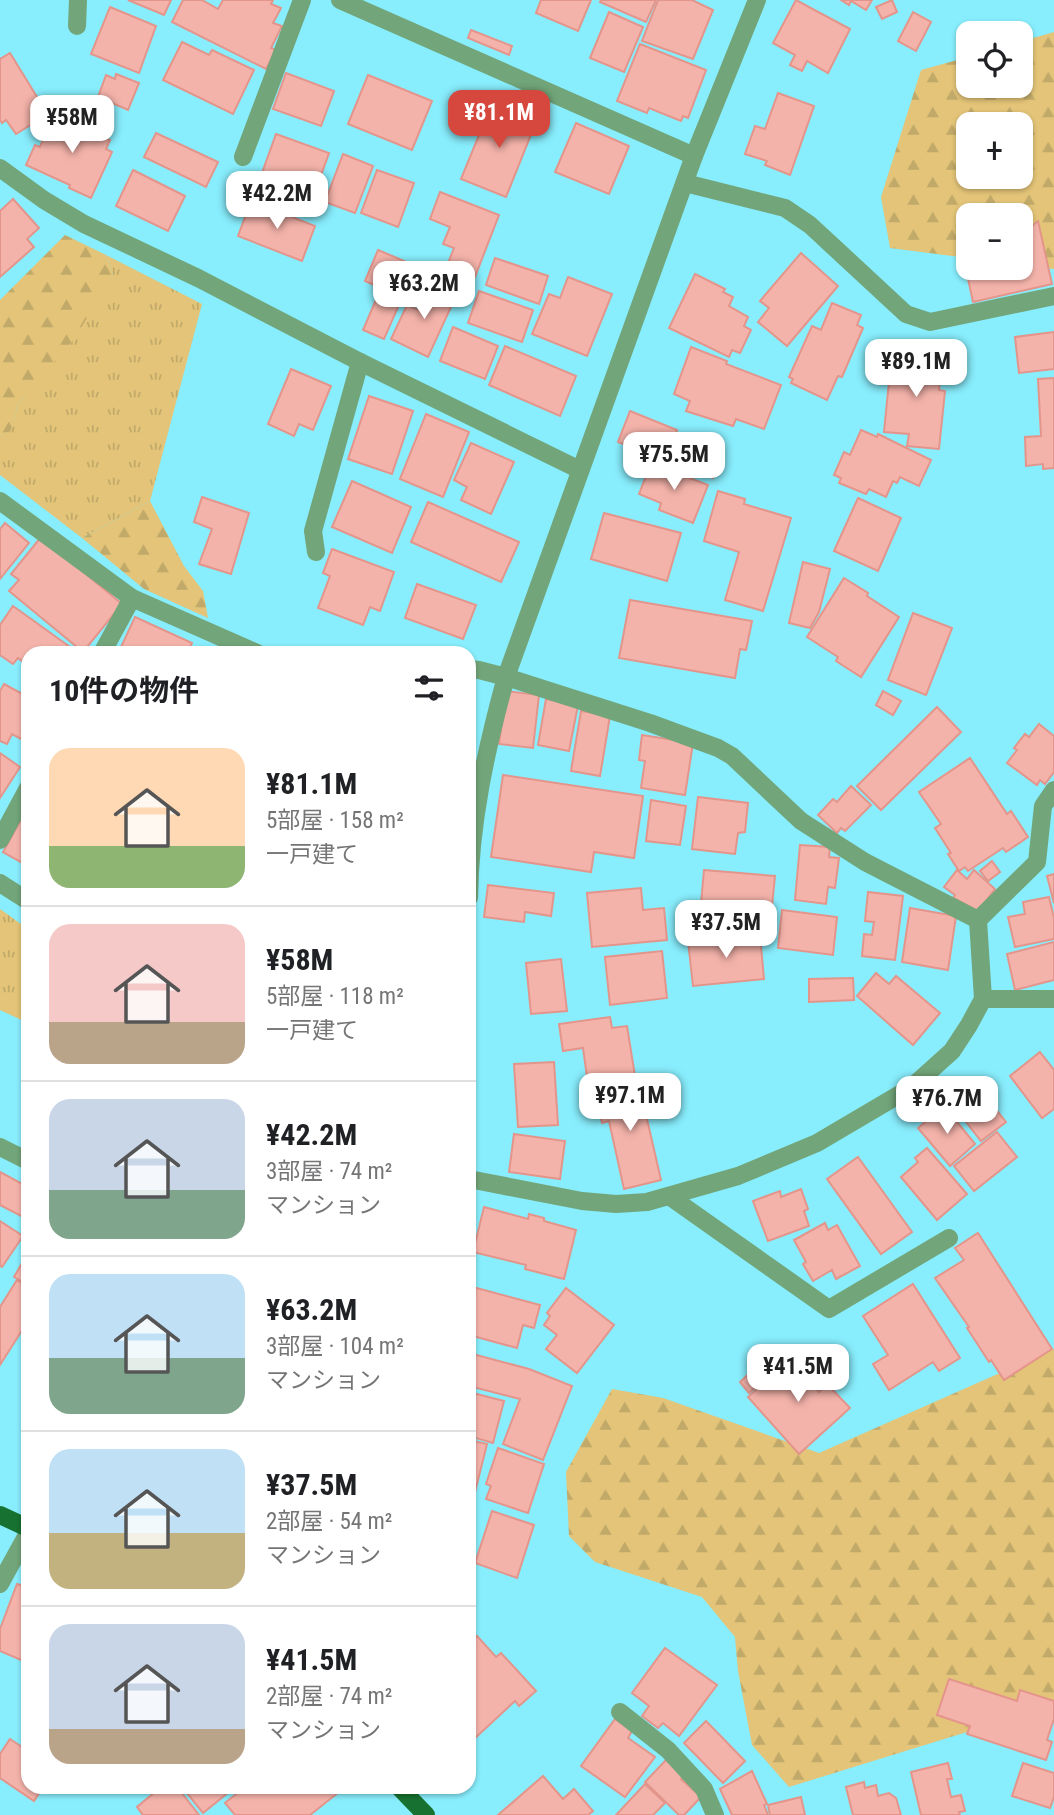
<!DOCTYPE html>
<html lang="ja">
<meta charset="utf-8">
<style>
:root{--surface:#fff;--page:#f6f6f6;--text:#202124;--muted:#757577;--line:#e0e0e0;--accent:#d6483d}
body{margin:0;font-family:"Roboto Condensed","Noto Sans JP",sans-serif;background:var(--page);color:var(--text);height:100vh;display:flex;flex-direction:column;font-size:26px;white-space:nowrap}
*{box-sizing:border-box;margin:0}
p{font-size:23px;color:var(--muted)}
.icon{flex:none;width:38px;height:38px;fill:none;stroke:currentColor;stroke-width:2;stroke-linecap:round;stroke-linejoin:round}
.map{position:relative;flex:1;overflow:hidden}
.drawer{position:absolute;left:21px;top:646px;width:455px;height:1148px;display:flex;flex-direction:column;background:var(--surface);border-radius:21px;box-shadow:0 2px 5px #0004}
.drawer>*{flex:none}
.fabs{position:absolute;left:956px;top:21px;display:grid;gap:14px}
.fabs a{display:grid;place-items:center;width:77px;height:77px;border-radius:14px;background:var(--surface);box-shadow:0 2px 5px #0004;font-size:35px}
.price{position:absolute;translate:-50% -60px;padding:0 16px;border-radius:14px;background:#fff;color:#222;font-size:23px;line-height:46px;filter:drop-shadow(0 2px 4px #0008)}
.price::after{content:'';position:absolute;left:50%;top:42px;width:21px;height:16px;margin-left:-10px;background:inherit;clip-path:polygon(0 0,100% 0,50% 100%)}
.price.current{background:var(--accent);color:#fff}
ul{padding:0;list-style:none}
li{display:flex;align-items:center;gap:21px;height:175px;padding:0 28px}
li+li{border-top:2px solid var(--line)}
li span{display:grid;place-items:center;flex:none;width:196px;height:140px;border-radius:21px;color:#555}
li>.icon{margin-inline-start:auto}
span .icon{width:84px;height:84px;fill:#fffc;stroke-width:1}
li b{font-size:30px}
h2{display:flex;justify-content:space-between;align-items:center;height:84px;padding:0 28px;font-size:30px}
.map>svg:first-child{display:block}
.grass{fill:url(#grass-tufts)}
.forest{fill:url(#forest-firs);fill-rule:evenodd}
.building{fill:#f4b3aa;stroke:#e4958b;stroke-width:2}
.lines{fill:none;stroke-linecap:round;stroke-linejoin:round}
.minor{stroke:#72a579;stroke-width:18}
.tertiary{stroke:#72a579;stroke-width:18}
.primary{stroke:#177130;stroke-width:18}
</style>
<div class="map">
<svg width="1054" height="1815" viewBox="0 0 1054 1815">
<defs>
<pattern id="grass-tufts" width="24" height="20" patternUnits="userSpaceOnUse" patternTransform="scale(1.75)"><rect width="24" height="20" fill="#e3c478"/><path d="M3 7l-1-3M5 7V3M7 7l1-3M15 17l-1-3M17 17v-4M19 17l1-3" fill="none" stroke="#c1a969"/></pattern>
<pattern id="forest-firs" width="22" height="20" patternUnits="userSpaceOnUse" patternTransform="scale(1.75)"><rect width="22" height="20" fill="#e3c478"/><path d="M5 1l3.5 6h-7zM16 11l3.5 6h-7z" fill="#c1a969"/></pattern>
</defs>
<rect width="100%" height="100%" fill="#88edfc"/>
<g class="grass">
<path d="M106 255 202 304 150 501 82 538 0 475V437L11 429 18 404 38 380 113 274Z"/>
<path d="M0 909 28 929V1023L0 1010Z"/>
</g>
<g class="forest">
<path d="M1054 32V269L1020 265V215H968V258L890 248 881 197 921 70 968 57V86H1020V42ZM968 124H1020V177H968Z"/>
<path d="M65 235 106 255 113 274 75 338 18 404 11 430 0 437V300Z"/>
<path d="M150 501 184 566 203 591 208 618 144 589 82 538Z"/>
<path d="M1054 1349V1705L789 1787 752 1745 738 1671 735 1637 702 1597 595 1562 569 1536 566 1472 612 1389 663 1398 819 1453Z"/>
</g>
<g class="building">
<path d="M128 0H171L164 15Z"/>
<path d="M183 0H202L218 9 223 0H273L271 4 281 8 273 23 282 26 271 48 276 50 266 69 172 22Z"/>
<path d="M541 0H591L578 31 536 13Z"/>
<path d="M601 0H656L646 22 600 2Z"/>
<path d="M658 0H692L713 10 693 59 642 41Z"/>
<path d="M796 0 850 29 828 73 807 61 802 71 790 65 795 55 773 43Z"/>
<path d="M841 0H872L866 10 851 1 849 5Z"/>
<path d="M892 0 897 12 882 19 876 7Z"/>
<path d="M110 7 156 26 139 73 91 54Z"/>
<path d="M609 12 643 27 624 72 590 58Z"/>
<path d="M913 12 931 22 916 51 898 41Z"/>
<path d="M471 30 512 46 509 55 468 38Z"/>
<path d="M182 42 209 55 212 50 254 70 233 114 163 80Z"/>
<path d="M640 44 706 70 688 118 683 116 681 121 649 108 647 113 617 101Z"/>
<path d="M10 53 45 110 37 115 40 119 16 134 6 120 2 123 0 120V59Z"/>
<path d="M286 73 334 91 321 126 273 109Z"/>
<path d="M116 74 139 83 128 110 98 97 106 75 115 79Z"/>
<path d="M368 75 432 101 412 150 348 124Z"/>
<path d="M778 93 814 106 790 175 765 165 767 161 745 154 755 126 765 129Z"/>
<path d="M492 103 536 122 506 197 461 179Z"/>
<path d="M63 113 91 126 89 131 110 140 106 149 112 152 91 198 69 188 70 185 26 165 35 145 40 147 47 130 54 133Z"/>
<path d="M576 123 629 146 609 194 555 172Z"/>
<path d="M156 133 218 162 206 187 144 157Z"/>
<path d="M276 134 329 153 310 206 257 187Z"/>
<path d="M343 154 373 166 355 213 325 202Z"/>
<path d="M133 170 185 196 168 231 116 206Z"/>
<path d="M377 170 414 183 398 227 361 213Z"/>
<path d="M440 192 499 215 473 282 445 271 454 248 443 244 450 227 430 219Z"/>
<path d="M13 199 39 228 27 239 34 247 0 277V211Z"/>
<path d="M251 201 315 226 302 261 238 236Z"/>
<path d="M1038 221 1052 284 973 302 967 274 991 268H1020V236Z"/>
<path d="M378 250 416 266 384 339 363 330 381 288 365 281Z"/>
<path d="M801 253 838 286 787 346 758 322 769 308 760 301Z"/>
<path d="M495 258 548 276 539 304 486 285Z"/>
<path d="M695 274 725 289 723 292 733 297 729 306 748 317 744 326 751 330 740 353 732 350 729 357 669 328Z"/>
<path d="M568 277 612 294 587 356 532 334 549 294 560 298Z"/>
<path d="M430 284 456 296 428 357 391 339 407 305 418 310Z"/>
<path d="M479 291 533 310 522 342 468 323Z"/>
<path d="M832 303 861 315 857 325 863 328 842 377 838 376 827 400 791 383 793 379 789 377 812 326 821 330Z"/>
<path d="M453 327 498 346 485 379 440 361Z"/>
<path d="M1054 332V369L1019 373 1015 337Z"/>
<path d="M505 346 576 376 560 416 489 385Z"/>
<path d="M691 347 727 361 726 364 781 385 764 429 736 419 733 426 686 411 690 401 674 394Z"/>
<path d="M892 351 943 357 939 390 945 391 939 449 907 446 909 434 884 432Z"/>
<path d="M291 369 331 386 313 430 299 424 294 436 268 424Z"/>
<path d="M1054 378V468L1043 469V464L1026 466 1025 437 1041 436 1038 379Z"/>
<path d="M369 396 413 411 392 474 348 459Z"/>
<path d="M630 411 677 430 666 461 618 442Z"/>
<path d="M426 414 469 432 443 497 400 479Z"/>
<path d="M861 430 877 437 878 434 931 460 919 486 900 477 897 483 893 481 886 497 869 489 866 494 839 483 841 478 834 475 844 452 850 455Z"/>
<path d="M471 443 514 462 491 514 461 500 467 487 454 480Z"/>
<path d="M693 443 722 455 713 478 684 467Z"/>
<path d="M651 463 708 485 693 523 659 510 661 503 639 494Z"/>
<path d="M352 481 411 507 392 553 332 527Z"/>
<path d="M718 491 745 499 744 504 791 518 763 611 725 600 739 552 704 541Z"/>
<path d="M202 497 249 513 231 574 199 564 212 529 194 522Z"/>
<path d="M858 498 901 518 878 571 834 551Z"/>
<path d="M428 502 519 542 501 582 411 542Z"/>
<path d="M604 513 681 533 667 581 591 559Z"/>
<path d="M5 523 29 543 0 579V529Z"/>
<path d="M41 537 122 604 83 652 9 591 19 580 11 574Z"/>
<path d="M332 549 394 572 380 611 370 607 363 625 318 608 330 576 323 573Z"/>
<path d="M803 562 830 569 819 612 810 628 789 623Z"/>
<path d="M844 578 868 593 867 596 899 617 861 677 836 661 838 657 807 637Z"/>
<path d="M417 584 476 605 463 639 405 618Z"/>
<path d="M630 600 752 621 746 650 740 649 735 678 619 658Z"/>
<path d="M13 606 77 652V653H28V666L18 658 13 664 0 655V625Z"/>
<path d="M913 613 952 628 926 695 888 680Z"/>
<path d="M135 617 192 643 188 652 191 653H131L121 647Z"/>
<path d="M4 684 28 697 24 708 28 710 27 742 12 734 7 744 0 741V691Z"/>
<path d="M506 691 539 695 533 748 499 744Z"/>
<path d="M883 691 901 701 893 715 876 705Z"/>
<path d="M546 699 578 705 569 751 538 745Z"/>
<path d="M937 707 961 732 881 810 857 786Z"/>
<path d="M581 711 610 716 600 776 571 771Z"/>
<path d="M1039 724 1054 736V772L1045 784 1040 780 1037 785 1007 763 1017 750 1014 748 1025 734 1029 737Z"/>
<path d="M642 735 693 743 685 795 641 788 645 761 639 760Z"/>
<path d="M0 753 20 767 0 798Z"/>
<path d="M970 758 1007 814 1011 811 1028 837 1006 852 1003 848 968 871 965 867 959 871 948 854 951 853 935 828 941 824 919 792Z"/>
<path d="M503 775 643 796 634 858 594 852 591 872 491 857Z"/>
<path d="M851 786 871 805 845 831 841 828 837 833 818 815 833 799 837 802Z"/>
<path d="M698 797 748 803 745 832 738 833 735 854 692 849Z"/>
<path d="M651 800 686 806 680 845 646 841Z"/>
<path d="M22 818 28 822V866L3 852Z"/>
<path d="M800 845 830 847 829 857 839 858 835 888 828 887 826 904 795 900Z"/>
<path d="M992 861 1000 872 988 881 980 871Z"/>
<path d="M704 870 775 876 772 906 754 904 752 919 700 915Z"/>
<path d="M957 870 967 879 974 870 995 889 978 911 953 898 955 895 944 887Z"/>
<path d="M1054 874V903L1047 876Z"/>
<path d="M488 885 554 893 551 916 525 912 524 922 484 917Z"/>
<path d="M641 888 643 910 664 908 667 940 592 947 587 893Z"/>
<path d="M868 892 903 896 895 960 862 956 864 934 872 935 874 922 865 921Z"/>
<path d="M1049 897 1054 918V939L1015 947 1008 917 1025 914 1023 902Z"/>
<path d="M910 908 956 916 948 970 902 962Z"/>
<path d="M782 910 837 917 833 955 778 948Z"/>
<path d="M760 935 764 979 693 986 688 941Z"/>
<path d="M1054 942V980L1015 990 1007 954Z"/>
<path d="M662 951 667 998 610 1005 605 957Z"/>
<path d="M561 959 567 1011 531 1014 526 963Z"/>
<path d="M876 973 889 984 896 976 940 1013 913 1045 857 996Z"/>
<path d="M853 978 854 1000 809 1002V979Z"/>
<path d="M610 1017 612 1028 627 1026 635 1076 588 1084 583 1048 563 1051 559 1024Z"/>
<path d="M1040 1052 1054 1070V1109L1042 1118 1010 1076Z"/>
<path d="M554 1062 558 1125 518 1127 514 1064Z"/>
<path d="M638 1080 661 1180 624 1189 609 1121 602 1123 595 1091Z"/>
<path d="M983 1093 1006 1122 981 1141 959 1113Z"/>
<path d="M944 1106 975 1144 950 1166 918 1128Z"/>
<path d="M997 1132 1017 1157 974 1191 954 1166Z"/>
<path d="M514 1134 565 1141 560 1179 509 1172Z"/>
<path d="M927 1148 967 1194 937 1220 901 1177 918 1162 915 1158Z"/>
<path d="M858 1157 912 1232 881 1254 827 1179Z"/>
<path d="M0 1172 28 1187 27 1219 0 1205Z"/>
<path d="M801 1189 808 1209 804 1211 809 1226 768 1241 753 1201 780 1191 781 1197Z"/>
<path d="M484 1207 528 1219 529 1214 544 1218V1221L576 1230 564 1279 525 1269 526 1265 473 1252Z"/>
<path d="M0 1221 23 1236 2 1267 0 1266Z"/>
<path d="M825 1223 828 1230 837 1225 860 1266 836 1279 832 1270 813 1281 803 1264 806 1262 794 1240Z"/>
<path d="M978 1233 1052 1349 1004 1380 991 1360 989 1362 967 1328 969 1327 935 1278 964 1260 955 1248Z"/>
<path d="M28 1253V1285L14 1277Z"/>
<path d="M17 1280 28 1287V1321L0 1365V1307Z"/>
<path d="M913 1284 960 1358 939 1371 933 1362 889 1390 873 1364 888 1355 863 1316Z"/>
<path d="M469 1286 540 1305 534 1328 523 1325 517 1348 469 1335Z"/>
<path d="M566 1288 614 1325 577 1373 546 1349 557 1335 544 1325 550 1316 547 1313Z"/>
<path d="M798 1351 815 1371 807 1379 819 1392 827 1384 850 1408 799 1454 748 1397Z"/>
<path d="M469 1353 529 1369 572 1386 543 1460 503 1444 520 1399 469 1386Z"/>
<path d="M756 1367 765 1378 749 1393 740 1382Z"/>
<path d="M469 1392 504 1401 493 1443 469 1436Z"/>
<path d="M469 1440 487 1444 472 1504 469 1503Z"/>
<path d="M498 1448 544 1464 528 1513 486 1499 491 1486 486 1484Z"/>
<path d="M492 1511 534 1525 517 1578 475 1563Z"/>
<path d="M17 1584 28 1587V1663L0 1651V1629Z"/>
<path d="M477 1636 496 1657 501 1653 536 1691 519 1706 515 1701 474 1739 469 1733V1643Z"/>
<path d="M665 1648 717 1685 679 1736 663 1723 658 1728 642 1716 649 1706 632 1693Z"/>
<path d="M949 1679 1017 1701 1020 1690 1054 1701V1719L1047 1740 1052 1742 1046 1760 967 1734 970 1726 937 1715Z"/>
<path d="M615 1719 632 1731 628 1738 655 1757 625 1797 581 1766Z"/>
<path d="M706 1721 745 1761 723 1783 684 1743Z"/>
<path d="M10 1739 28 1751V1787H43L34 1801 0 1778V1754Z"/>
<path d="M667 1759 684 1775 681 1779 701 1797 684 1815H679L645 1782Z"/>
<path d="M948 1763 952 1779H947L951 1797 961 1795 965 1811 959 1812 960 1815H921L911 1772Z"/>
<path d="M1023 1763 1054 1773V1797L1050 1808 1012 1796Z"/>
<path d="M752 1771 767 1804 764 1805 768 1815H732L720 1789Z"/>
<path d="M543 1776 563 1799 574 1789 593 1811 588 1815H498Z"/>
<path d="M864 1782 865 1788 876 1785 878 1796 889 1793 896 1798 901 1815H853L846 1787Z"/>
<path d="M645 1784 665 1803 653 1815H616Z"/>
<path d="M161 1787H177L199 1815H143L137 1807Z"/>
<path d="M182 1787H235L203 1813Z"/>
<path d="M245 1787H334L339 1792 310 1815H235L225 1803Z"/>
<path d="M801 1797 805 1815H770L768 1805Z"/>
</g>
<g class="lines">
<g class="minor">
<path d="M340 0 694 156"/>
<path d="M77 26 78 0"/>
<path d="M243 157 302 0"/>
<path d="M0 168 44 200 84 224 198 278 360 362 580 470"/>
<path d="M685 183 785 208 810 225 906 314 930 322 1054 296"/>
<path d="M0 501 132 598 257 653"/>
<path d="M316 552 313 531 360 362"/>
<path d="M102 653 132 598"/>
<path d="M469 669 479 670 506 677 650 723 718 748 732 756 801 821 865 862 978 920"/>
<path d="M0 840 28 788"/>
<path d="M0 883 28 901"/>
<path d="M983 999H1054"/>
<path d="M0 1147 28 1161"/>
<path d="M469 1179 582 1201 616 1204 647 1202 738 1176 817 1143 912 1087 952 1051 969 1025 983 999 978 920 1037 862 1043 806 1054 790"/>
<path d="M669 1196 829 1309 949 1238"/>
<path d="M0 1584 28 1533"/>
<path d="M620 1712 668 1750 704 1789 715 1815"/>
</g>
<path class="tertiary" d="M469 898C470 822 486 750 506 677L694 156 757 0"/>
<g class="primary">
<path d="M0 1515 28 1528"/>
<path d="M399 1787 426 1815"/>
</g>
</g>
</svg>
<div class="fabs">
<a><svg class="icon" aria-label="locate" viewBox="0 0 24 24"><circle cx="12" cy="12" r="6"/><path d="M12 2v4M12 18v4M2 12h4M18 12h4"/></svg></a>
<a>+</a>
<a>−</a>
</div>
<b class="price current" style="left:499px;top:150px">¥81.1M</b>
<b class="price" style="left:72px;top:155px">¥58M</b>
<b class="price" style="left:277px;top:231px">¥42.2M</b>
<b class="price" style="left:424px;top:321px">¥63.2M</b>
<b class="price" style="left:916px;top:399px">¥89.1M</b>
<b class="price" style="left:674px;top:492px">¥75.5M</b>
<b class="price" style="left:726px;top:960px">¥37.5M</b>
<b class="price" style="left:630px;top:1133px">¥97.1M</b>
<b class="price" style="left:947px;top:1136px">¥76.7M</b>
<b class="price" style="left:798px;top:1404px">¥41.5M</b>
<section class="drawer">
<h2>10件の物件<svg class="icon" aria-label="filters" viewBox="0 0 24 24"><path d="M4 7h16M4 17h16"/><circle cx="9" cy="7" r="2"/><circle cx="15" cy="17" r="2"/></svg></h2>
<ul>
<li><span style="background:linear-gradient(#ffd9b3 70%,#8fb573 0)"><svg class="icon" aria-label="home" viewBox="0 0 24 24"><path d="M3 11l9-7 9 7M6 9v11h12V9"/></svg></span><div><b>¥81.1M</b><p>5部屋 · 158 m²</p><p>一戸建て</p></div></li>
<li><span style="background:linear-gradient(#f6c9c9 70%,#b9a48a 0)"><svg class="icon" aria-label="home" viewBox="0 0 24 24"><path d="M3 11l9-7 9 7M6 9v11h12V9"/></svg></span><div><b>¥58M</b><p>5部屋 · 118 m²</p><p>一戸建て</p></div></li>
<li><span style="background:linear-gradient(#c9d6e8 65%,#7fa58c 0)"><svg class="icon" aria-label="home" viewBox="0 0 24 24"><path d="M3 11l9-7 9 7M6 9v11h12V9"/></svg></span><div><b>¥42.2M</b><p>3部屋 · 74 m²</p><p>マンション</p></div></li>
<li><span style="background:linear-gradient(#bfe0f5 60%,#7fa58c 0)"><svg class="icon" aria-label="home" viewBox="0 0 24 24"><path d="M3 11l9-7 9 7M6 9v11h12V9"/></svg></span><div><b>¥63.2M</b><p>3部屋 · 104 m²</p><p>マンション</p></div></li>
<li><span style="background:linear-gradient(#bfe0f5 60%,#c2b280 0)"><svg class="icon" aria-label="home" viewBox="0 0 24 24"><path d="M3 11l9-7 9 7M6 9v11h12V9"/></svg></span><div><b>¥37.5M</b><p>2部屋 · 54 m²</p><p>マンション</p></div></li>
<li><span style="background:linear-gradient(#c9d6e8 75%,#b9a48a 0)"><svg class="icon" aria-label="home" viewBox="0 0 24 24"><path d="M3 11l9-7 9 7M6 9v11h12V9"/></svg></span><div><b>¥41.5M</b><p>2部屋 · 74 m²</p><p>マンション</p></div></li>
</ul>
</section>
</div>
